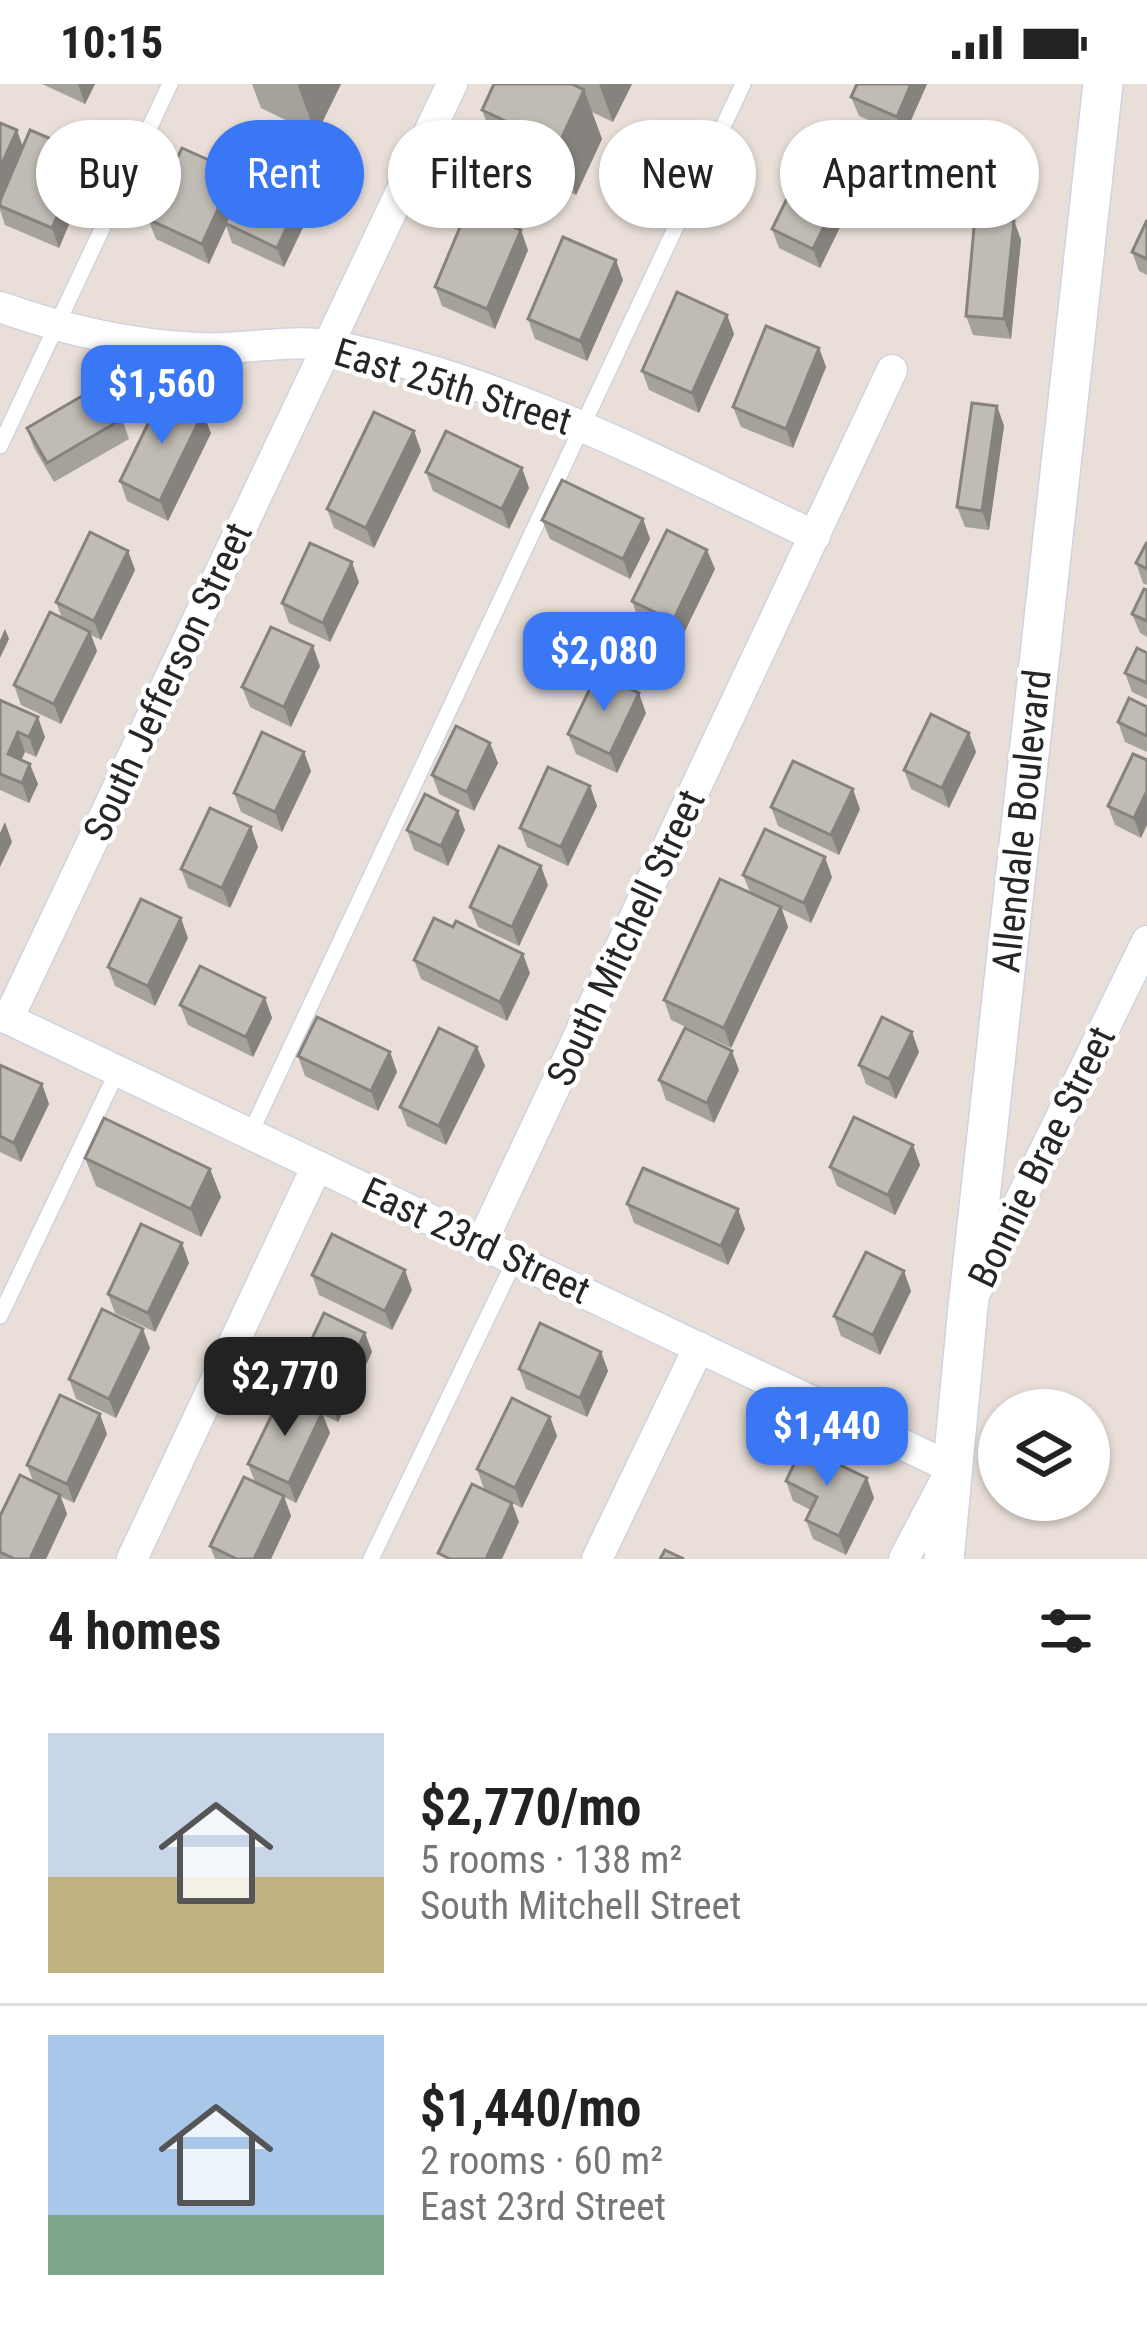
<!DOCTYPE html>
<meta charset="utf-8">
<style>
:root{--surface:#fff;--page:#f2f2f2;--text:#222;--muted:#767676;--line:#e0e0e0;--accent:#3a77f4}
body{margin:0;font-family:"Roboto Condensed",sans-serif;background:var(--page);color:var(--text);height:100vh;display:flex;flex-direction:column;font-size:45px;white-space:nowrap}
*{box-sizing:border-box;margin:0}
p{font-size:39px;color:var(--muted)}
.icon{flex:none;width:66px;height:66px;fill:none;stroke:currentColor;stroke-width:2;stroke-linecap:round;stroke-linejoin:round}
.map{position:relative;height:1475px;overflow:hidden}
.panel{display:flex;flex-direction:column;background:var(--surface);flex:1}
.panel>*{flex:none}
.guide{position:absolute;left:36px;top:36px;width:1077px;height:108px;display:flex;gap:24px}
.tools{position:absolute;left:978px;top:1305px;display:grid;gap:24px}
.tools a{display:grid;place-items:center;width:132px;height:132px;border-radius:50%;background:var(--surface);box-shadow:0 3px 9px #0004;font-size:60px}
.price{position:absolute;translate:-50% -102px;padding:0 27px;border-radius:24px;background:var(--accent);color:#fff;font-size:39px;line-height:78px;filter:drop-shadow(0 3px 6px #0008)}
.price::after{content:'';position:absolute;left:50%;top:72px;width:36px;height:27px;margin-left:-18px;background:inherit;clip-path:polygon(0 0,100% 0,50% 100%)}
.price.selected{background:#222;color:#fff}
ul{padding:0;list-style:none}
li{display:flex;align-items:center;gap:36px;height:300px;padding:0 48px}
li+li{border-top:3px solid var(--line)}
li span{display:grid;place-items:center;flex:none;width:336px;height:240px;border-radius:0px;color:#555}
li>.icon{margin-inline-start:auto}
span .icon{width:144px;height:144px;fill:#fffc;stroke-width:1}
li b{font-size:51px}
h2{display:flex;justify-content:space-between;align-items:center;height:144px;padding:0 48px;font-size:51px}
.tag{padding:0 42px;border-radius:54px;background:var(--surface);box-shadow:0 3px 9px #0004;font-size:42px;line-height:108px}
.tag.selected{background:var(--accent);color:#fff}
.status{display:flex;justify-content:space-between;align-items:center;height:84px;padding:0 60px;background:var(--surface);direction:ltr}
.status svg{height:33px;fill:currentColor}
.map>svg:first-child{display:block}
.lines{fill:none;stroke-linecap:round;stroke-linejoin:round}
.service-casing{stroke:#cdd3e0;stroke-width:18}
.minor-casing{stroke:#cdd3e0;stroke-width:33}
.tertiary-casing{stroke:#cdd3e0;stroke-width:42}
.service{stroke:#fff;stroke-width:15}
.minor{stroke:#fff;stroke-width:30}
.tertiary{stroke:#fff;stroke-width:39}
.wall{fill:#a5a19b}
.shaded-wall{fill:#86837e}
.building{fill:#c0bbb4;stroke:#86837e;stroke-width:3}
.labels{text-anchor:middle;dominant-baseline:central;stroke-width:9;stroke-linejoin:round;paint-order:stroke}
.street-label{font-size:39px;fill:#262626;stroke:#fff}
</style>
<div class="status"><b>10:15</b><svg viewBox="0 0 49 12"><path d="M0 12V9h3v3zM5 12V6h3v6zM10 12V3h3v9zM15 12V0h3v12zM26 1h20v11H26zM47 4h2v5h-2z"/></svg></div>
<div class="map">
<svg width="1147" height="1475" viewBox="0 0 1147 1475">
<rect width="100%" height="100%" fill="#e9dfd8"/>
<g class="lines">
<defs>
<g id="service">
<path d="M0 362 170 0"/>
<path d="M250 1050 743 0"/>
<path d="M0 1232 117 988"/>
<path d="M371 1475 515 1176"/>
</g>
<g id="minor">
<path d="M0 223C62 245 130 261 196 264 240 267 289 254 333 262 504 295 659 378 815 452"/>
<path d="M0 931 952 1384 904 1475"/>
<path d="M8 935 452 0"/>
<path d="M481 1160 892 286"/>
<path d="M976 1207 1147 857"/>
<path d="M132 1475 317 1082"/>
<path d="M597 1475 699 1263"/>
</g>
<path id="tertiary" d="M944 1475 968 1223 1103 0"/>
</defs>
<use href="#service" class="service-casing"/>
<use href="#minor" class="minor-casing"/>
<use href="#tertiary" class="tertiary-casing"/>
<use href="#service" class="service"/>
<use href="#minor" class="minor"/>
<use href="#tertiary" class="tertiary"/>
</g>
<g class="wall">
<path d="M42 0H95L85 20Z"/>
<path d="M252 0H341L316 51 261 24Z"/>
<path d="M494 0H632L613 38 592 28 602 55 576 111 500 75 482 26Z"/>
<path d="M927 0 904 52 859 32 851 13Z"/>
<path d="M0 39 23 62 91 88 59 164 5 141 0 126Z"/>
<path d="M860 69 867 88 820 184 779 164 772 145Z"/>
<path d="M241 105 318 112 284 183 232 159 226 142 209 180 156 155 148 135Z"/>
<path d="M1147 136V191L1139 187 1132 168Z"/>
<path d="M1014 137 1021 156 1011 255 973 251 966 232Z"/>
<path d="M528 166 495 245 442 222 435 203Z"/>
<path d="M623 196 587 277 535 255 528 235Z"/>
<path d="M727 231 734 250 699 329 649 306 642 287Z"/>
<path d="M819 264 826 283 793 364 741 343 733 323Z"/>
<path d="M997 322 1004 342 989 446 965 443 957 423Z"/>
<path d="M122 335 129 355 54 398 34 364 27 344Z"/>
<path d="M414 347 421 367 374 464 334 444 327 425Z"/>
<path d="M211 349 168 437 127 417 120 397Z"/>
<path d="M522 384 529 404 509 445 433 407 426 388Z"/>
<path d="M643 435 650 455 630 495 550 455 542 436Z"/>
<path d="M1147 458V501L1143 499 1136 479Z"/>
<path d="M128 467 135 486 101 556 91 551 97 567 61 640 21 621 14 601 62 534 56 518Z"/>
<path d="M715 485 680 557 639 537 632 517Z"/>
<path d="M359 498 330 558 289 539 282 519Z"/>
<path d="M1147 506V553L1140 549 1132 530Z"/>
<path d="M1147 569V615L1132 608 1125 589Z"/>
<path d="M320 582 291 643 250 623 242 603Z"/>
<path d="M0 616 45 653 36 673 25 668 21 676 38 700 29 719 0 706Z"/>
<path d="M1147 623V668L1125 658 1118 638Z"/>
<path d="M646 629 617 689 576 670 568 650Z"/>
<path d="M969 649 976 668 949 724 911 705 904 686Z"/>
<path d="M490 659 498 679 474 727 439 710 432 691Z"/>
<path d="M1133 670 1141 754 1115 741 1108 722Z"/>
<path d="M311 687 282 748 241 728 234 709Z"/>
<path d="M590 702 597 722 568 782 527 763 520 744Z"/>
<path d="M771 723 860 725 839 771 778 742Z"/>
<path d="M407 746H465L448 782 414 766Z"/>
<path d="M258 763 230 824 188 804 181 785Z"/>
<path d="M743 791 832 793 811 839 782 825 788 843 731 964 671 936 664 916 750 808Z"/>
<path d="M548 801 519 862 478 843 470 823Z"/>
<path d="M188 854 155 922 115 902 108 883Z"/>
<path d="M414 876 530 889 507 937 421 895Z"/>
<path d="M265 914 272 934 253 973 188 941 180 921Z"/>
<path d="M477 963 485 982 446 1061 407 1042 400 1023Z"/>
<path d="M390 968 397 988 378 1027 305 992 298 972Z"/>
<path d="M919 968 896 1015 866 1000 859 981Z"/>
<path d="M0 981 42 1000 49 1020 21 1078 0 1068Z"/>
<path d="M739 986 714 1039 666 1016 659 996Z"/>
<path d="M913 1061 920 1081 895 1131 837 1102 830 1083Z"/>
<path d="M85 1074 210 1085 221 1113 201 1153 96 1102Z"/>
<path d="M627 1120 745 1145 728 1181 634 1139Z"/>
<path d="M189 1179 155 1248 115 1229 108 1210Z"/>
<path d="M312 1191 412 1206 392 1246 319 1211Z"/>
<path d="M911 1207 880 1271 841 1252 834 1232Z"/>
<path d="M365 1249 372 1268 338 1338 323 1331 330 1349 296 1419 284 1413 291 1432 271 1475H215L210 1462 255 1398 248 1380 298 1318 291 1299Z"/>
<path d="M150 1264 116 1334 76 1315 69 1295Z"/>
<path d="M601 1268 608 1287 587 1333 526 1305 519 1285Z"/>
<path d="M550 1333 557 1352 522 1424 484 1405 477 1385Z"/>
<path d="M107 1350 74 1419 61 1413 67 1430 46 1475H0V1432L33 1397 27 1381Z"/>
<path d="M867 1394 874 1414 846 1471 813 1455 806 1436 811 1426 793 1417 786 1397Z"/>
</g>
<g class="shaded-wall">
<path d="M78 0H95L85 20Z"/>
<path d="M299 0H341L316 51 298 2Z"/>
<path d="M599 0H632L613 38Z"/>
<path d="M911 0H927L904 52 897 33Z"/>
<path d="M584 6 602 55 576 111 558 62Z"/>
<path d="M17 46 24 66 0 120V84Z"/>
<path d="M84 69 91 88 59 164 52 144Z"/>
<path d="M860 69 867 88 820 184 813 165Z"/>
<path d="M235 88 242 108 209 180 202 160Z"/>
<path d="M311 92 318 112 284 183 277 164Z"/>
<path d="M1014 137 1021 156 1011 255 1004 235Z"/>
<path d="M521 146 528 166 495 245 487 225Z"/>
<path d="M616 176 623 196 587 277 580 257Z"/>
<path d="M727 231 734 250 699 329 692 309Z"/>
<path d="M819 264 826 283 793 364 786 345Z"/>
<path d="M997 322 1004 342 989 446 982 427Z"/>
<path d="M203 329 211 349 168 437 160 417Z"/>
<path d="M414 347 421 367 374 464 366 444Z"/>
<path d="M522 384 529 404 509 445 502 425Z"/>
<path d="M643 435 650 455 630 495 623 475Z"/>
<path d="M707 466 715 485 680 557 673 537Z"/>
<path d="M128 467 135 486 101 556 94 537Z"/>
<path d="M352 478 359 498 330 558 323 539Z"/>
<path d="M5 545 9 555 0 574V556Z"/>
<path d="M90 548 97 567 61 640 54 620Z"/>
<path d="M313 562 320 582 291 643 284 623Z"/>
<path d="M639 609 646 629 617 689 610 670Z"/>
<path d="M38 633 45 653 36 673 29 653Z"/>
<path d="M18 648 25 668 15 690 8 670Z"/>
<path d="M969 649 976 668 949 724 942 704Z"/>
<path d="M490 659 498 679 474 727 467 708Z"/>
<path d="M304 668 311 687 282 748 275 728Z"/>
<path d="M30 680 38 700 29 719 22 699Z"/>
<path d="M590 702 597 722 568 782 561 763Z"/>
<path d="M853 705 860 725 839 771 831 751Z"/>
<path d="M1147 707V741L1141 754 1134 734Z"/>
<path d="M458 727 465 746 448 782 441 762Z"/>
<path d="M5 738 12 758 0 783V749Z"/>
<path d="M251 743 258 763 230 824 222 804Z"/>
<path d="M825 773 832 793 811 839 804 819Z"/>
<path d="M541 782 548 801 519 862 512 843Z"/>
<path d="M781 823 788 843 731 964 724 944Z"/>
<path d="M181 834 188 854 155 922 148 902Z"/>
<path d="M523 870 530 889 507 937 500 918Z"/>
<path d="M265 914 272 934 253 973 246 953Z"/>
<path d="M912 948 919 968 896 1015 889 995Z"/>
<path d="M477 963 485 982 446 1061 439 1042Z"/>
<path d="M732 967 739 986 714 1039 707 1019Z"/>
<path d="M390 968 397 988 378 1027 371 1007Z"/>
<path d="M42 1000 49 1020 21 1078 14 1059Z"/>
<path d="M913 1061 920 1081 895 1131 888 1111Z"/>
<path d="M210 1085 221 1113 201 1153 191 1125Z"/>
<path d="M738 1125 745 1145 728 1181 721 1162Z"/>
<path d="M182 1159 189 1179 155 1248 148 1229Z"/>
<path d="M405 1186 412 1206 392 1246 385 1227Z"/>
<path d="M904 1187 911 1207 880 1271 873 1251Z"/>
<path d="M143 1245 150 1264 116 1334 109 1315Z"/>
<path d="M365 1249 372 1268 338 1338 331 1319Z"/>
<path d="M601 1268 608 1287 587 1333 580 1314Z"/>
<path d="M322 1329 330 1349 296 1419 289 1399Z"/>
<path d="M100 1330 107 1350 74 1419 67 1400Z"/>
<path d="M550 1333 557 1352 522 1424 515 1404Z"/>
<path d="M867 1394 874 1414 846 1471 839 1452Z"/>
<path d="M60 1411 67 1430 46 1475H30Z"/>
<path d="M284 1412 291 1432 271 1475H254Z"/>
<path d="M512 1419 519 1438 502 1475H486Z"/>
</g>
<g class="building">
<path d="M494 0H572L584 6 558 62 482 26Z"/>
<path d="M857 0H911L897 33 851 13Z"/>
<path d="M0 39 17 46 0 84Z"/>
<path d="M30 46 84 69 52 144 0 122V117Z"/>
<path d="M819 49 860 69 813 165 772 145Z"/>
<path d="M182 64 235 88 202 160 148 135Z"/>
<path d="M259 68 311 92 277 164 225 139Z"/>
<path d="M468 124 521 146 487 225 435 203Z"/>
<path d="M975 133 1014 137 1004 235 966 232Z"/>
<path d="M1147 136V175L1132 168Z"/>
<path d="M563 153 616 176 580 257 528 235Z"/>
<path d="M677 208 727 231 692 309 642 287Z"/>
<path d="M766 242 819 264 786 345 733 323Z"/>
<path d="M101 301 122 335 47 379 27 344Z"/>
<path d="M163 309 203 329 160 417 120 397Z"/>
<path d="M972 319 997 322 982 427 957 423Z"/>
<path d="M374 328 414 347 366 444 327 425Z"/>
<path d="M446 347 522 384 502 425 426 388Z"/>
<path d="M562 396 643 435 623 475 542 436Z"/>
<path d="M667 446 707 466 673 537 632 517Z"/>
<path d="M90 448 128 467 94 537 56 518Z"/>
<path d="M1147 458V485L1136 479Z"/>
<path d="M310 459 352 478 323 539 282 519Z"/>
<path d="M1144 505 1147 506V537L1132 530Z"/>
<path d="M50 528 90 548 54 620 14 601Z"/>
<path d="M271 543 313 562 284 623 242 603Z"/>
<path d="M1137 564 1147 569V599L1125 589Z"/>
<path d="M597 590 639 609 610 670 568 650Z"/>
<path d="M1129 614 1147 623V652L1118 638Z"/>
<path d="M0 616 38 633 29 653 18 648 8 670 30 680 22 699 0 690Z"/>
<path d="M931 630 969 649 942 704 904 686Z"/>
<path d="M456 642 490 659 467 708 432 691Z"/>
<path d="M262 648 304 668 275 728 234 709Z"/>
<path d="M1133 670 1147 676V707L1134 734 1108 722Z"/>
<path d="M793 677 853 705 831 751 771 723Z"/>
<path d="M548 683 590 702 561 763 520 744Z"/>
<path d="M425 710 458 727 441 762 407 746Z"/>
<path d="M210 724 251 743 222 804 181 785Z"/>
<path d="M765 745 825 773 804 819 743 791Z"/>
<path d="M499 762 541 782 512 843 470 823Z"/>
<path d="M720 795 781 823 724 944 664 916Z"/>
<path d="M141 815 181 834 148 902 108 883Z"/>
<path d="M434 834 453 843 456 837 523 870 500 918 414 876Z"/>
<path d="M200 882 265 914 246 953 180 921Z"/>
<path d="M317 933 390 968 371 1007 298 972Z"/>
<path d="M882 933 912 948 889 995 859 981Z"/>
<path d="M439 944 477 963 439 1042 400 1023Z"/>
<path d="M685 944 732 967 707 1019 659 996Z"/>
<path d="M0 981 42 1000 14 1059 0 1052Z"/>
<path d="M854 1033 913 1061 888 1111 830 1083Z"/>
<path d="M104 1034 210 1085 191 1125 85 1074Z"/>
<path d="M643 1084 738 1125 721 1162 627 1120Z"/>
<path d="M141 1140 182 1159 148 1229 108 1210Z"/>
<path d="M332 1150 405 1186 385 1227 312 1191Z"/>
<path d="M866 1168 904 1187 873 1251 834 1232Z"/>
<path d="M102 1225 143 1245 109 1315 69 1295Z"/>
<path d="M324 1229 365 1249 331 1319 291 1299Z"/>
<path d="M540 1239 601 1268 580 1314 519 1285Z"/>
<path d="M282 1310 322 1329 289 1399 248 1380Z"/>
<path d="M60 1311 100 1330 67 1400 27 1381Z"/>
<path d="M512 1314 550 1333 515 1404 477 1385Z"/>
<path d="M802 1363 867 1394 839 1452 806 1436 817 1413 786 1397Z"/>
<path d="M20 1391 60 1411 30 1475H15L0 1468V1432Z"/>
<path d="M244 1393 284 1412 254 1475H237L210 1462Z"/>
<path d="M472 1400 512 1419 486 1475H450L438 1469Z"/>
<path d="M665 1466 684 1475H660Z"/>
</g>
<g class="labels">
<g class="street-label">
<text transform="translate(453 303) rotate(17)">East 25th Street</text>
<text transform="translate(168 598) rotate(-65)">South Jefferson Street</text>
<text transform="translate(1022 737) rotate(-84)">Allendale Boulevard</text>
<text transform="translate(626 854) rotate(-65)">South Mitchell Street</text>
<text transform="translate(1042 1073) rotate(-64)">Bonnie Brae Street</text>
<text transform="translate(476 1157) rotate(25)">East 23rd Street</text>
</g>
</g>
</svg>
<div class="tools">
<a><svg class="icon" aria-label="layers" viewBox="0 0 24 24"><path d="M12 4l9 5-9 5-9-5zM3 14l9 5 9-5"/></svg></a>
</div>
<b class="price" style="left:162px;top:363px">$1,560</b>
<b class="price" style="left:604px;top:630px">$2,080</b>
<b class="price selected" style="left:285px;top:1355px">$2,770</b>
<b class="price" style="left:827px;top:1405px">$1,440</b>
<div class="guide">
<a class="tag">Buy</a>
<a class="tag selected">Rent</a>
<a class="tag">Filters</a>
<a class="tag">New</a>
<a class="tag">Apartment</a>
</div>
</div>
<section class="panel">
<h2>4 homes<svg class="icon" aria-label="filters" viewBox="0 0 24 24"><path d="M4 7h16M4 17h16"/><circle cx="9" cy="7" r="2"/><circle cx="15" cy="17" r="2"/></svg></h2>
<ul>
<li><span style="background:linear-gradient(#c9d6e8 60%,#c2b280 0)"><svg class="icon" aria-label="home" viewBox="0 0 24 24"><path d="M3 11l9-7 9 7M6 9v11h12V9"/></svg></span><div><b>$2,770/mo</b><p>5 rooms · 138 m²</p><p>South Mitchell Street</p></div></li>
<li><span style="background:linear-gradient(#a9c7e8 75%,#7fa58c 0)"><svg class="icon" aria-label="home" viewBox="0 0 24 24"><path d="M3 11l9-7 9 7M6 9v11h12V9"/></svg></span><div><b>$1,440/mo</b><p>2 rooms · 60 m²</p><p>East 23rd Street</p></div></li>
</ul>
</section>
